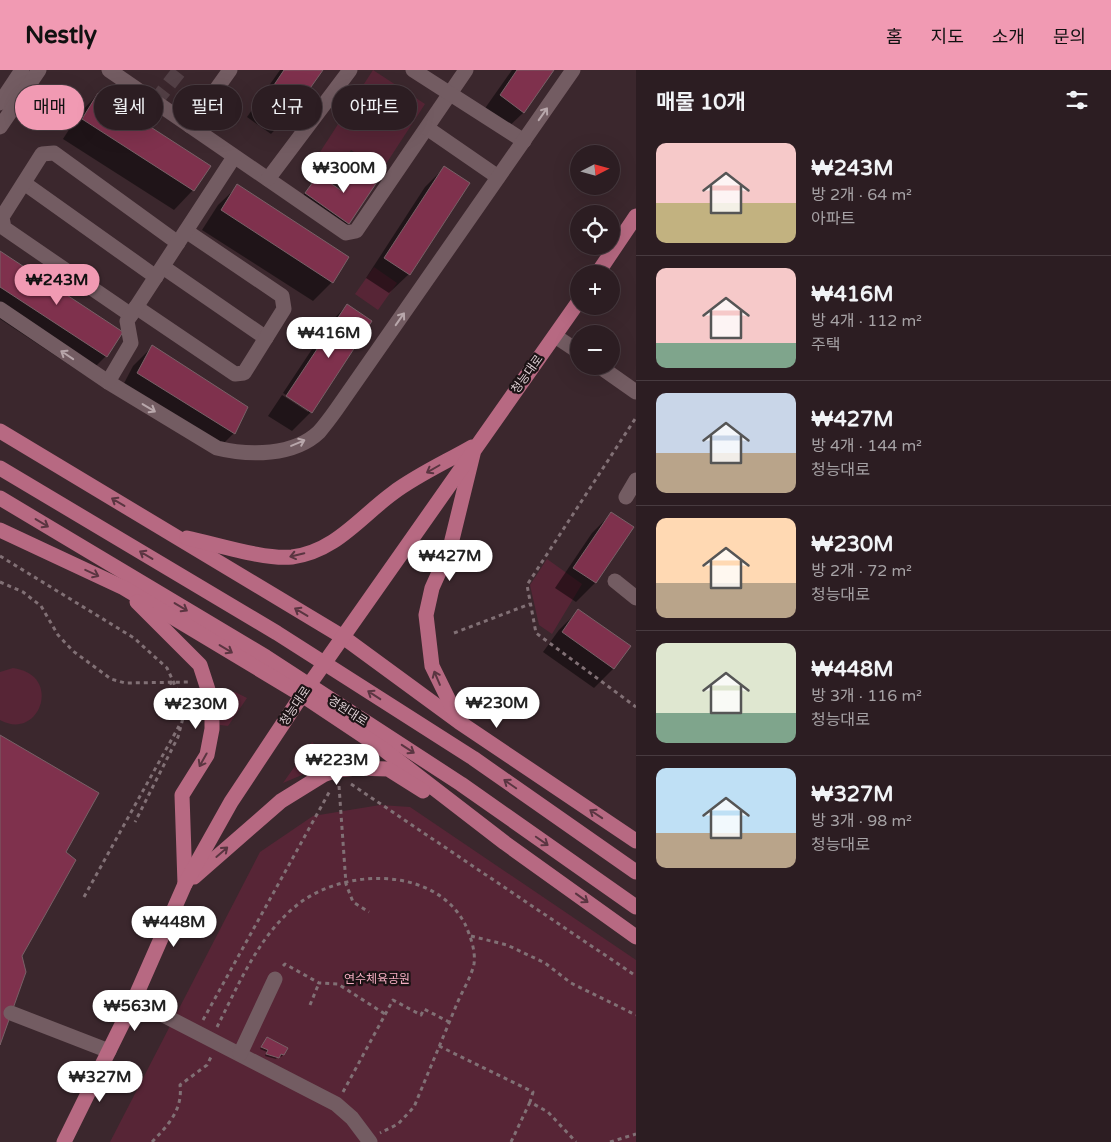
<!DOCTYPE html>
<html lang="ko">
<meta charset="utf-8">
<style>
:root{--surface:#2c1d22;--page:#382a2f;--text:#f1f3f6;--muted:#a6a2a5;--line:#483b40;--accent:#f19ab3}
body{margin:0;font-family:"Varela Round","Noto Sans KR",sans-serif;background:var(--page);color:var(--text);height:100vh;display:flex;flex-direction:column;font-size:19px;white-space:nowrap}
*{box-sizing:border-box;margin:0}
p{font-size:16px;color:var(--muted)}
.icon{flex:none;width:28px;height:28px;fill:none;stroke:currentColor;stroke-width:2;stroke-linecap:round;stroke-linejoin:round}
.map{position:relative;flex:1;overflow:hidden}
.details{display:flex;flex-direction:column;background:var(--surface);width:475px}
.details>*{flex:none}
.guide{position:absolute;left:15px;top:15px;width:475px;height:45px;display:flex;gap:10px}
.needle{width:32px;rotate:84deg}
.buttons{position:absolute;left:570px;top:75px;display:grid;gap:10px}
.buttons a{display:grid;place-items:center;width:50px;height:50px;border-radius:50%;background:var(--surface);box-shadow:0 5px 20px #0002,0 0 0 1px var(--line);font-size:25px}
.price{position:absolute;translate:-50% -42px;padding:0 11px;border-radius:18px;background:#fff;color:#222;font-size:16px;line-height:32px;filter:drop-shadow(0 1px 2px #0008)}
.price::after{content:'';position:absolute;left:50%;top:30px;width:15px;height:11px;margin-left:-8px;background:inherit;clip-path:polygon(0 0,100% 0,50% 100%)}
.price.selected{background:var(--accent);color:#111}
ul{padding:0;list-style:none}
li{display:flex;align-items:center;gap:15px;height:125px;padding:0 20px}
li+li{border-top:1px solid var(--line)}
li span{display:grid;place-items:center;flex:none;width:140px;height:100px;border-radius:10px;color:#555}
li>.icon{margin-inline-start:auto}
span .icon{width:60px;height:60px;fill:#fffc;stroke-width:1}
li b{font-size:21px}
h2{display:flex;justify-content:space-between;align-items:center;height:60px;padding:0 20px;font-size:21px}
.chip{padding:0 18px;border-radius:22px;background:var(--surface);box-shadow:0 5px 20px #0002,0 0 0 1px var(--line);font-size:18px;line-height:45px}
.chip.selected{background:var(--accent);color:#111}
header{display:flex;align-items:center;gap:30px;box-sizing:border-box;height:70px;padding:0 25px;background:var(--accent);color:#111}
header strong{font-size:24px}
nav{display:flex;gap:28px;margin-inline-start:auto;font-size:18px}
main{display:flex;flex:1;min-height:0}
.map>svg:first-child{display:block}
.green{fill:#572536}
.shadow{fill:#0007}
.building{fill:#7f314d;stroke:#786167}
.lines{fill:none;stroke-linecap:round;stroke-linejoin:round}
.minor-tunnel{stroke:#534046;stroke-width:15;stroke-dasharray:15 8;stroke-linecap:butt}
.path{stroke:#817075;stroke-width:3;stroke-dasharray:4 4;stroke-linecap:butt}
.minor{stroke:#735c62;stroke-width:15}
.major{stroke:#b76982;stroke-width:15}
.oneway{stroke:#b8a7ab}
.oneway2{stroke:#5a3541}
.labels{text-anchor:middle;dominant-baseline:central;stroke-width:4.5;stroke-linejoin:round;paint-order:stroke}
.street-label{font-size:12px;fill:#ddcfd3;stroke:#1c1315}
.park-label{font-size:12px;fill:#f3adc1;stroke:#1c1315}
</style>
<header>
<strong>Nestly</strong>
<nav><a>홈</a><a>지도</a><a>소개</a><a>문의</a></nav>
</header>
<main>
<div class="map">
<svg width="636" height="1072" viewBox="0 0 636 1072">
<rect width="100%" height="100%" fill="#3b272d"/>
<g class="green">
<path d="M373 0 425 34 382 100 351 80 332 110 311 96Z"/>
<path d="M374 197 397 213 378 240 355 224Z"/>
<path d="M547 489 582 514 552 564 539 555 530 515Z"/>
<path d="M13 598C64 605 39 672 0 650V602Z"/>
<path d="M220 622H235L247 628 228 656 220 655Z"/>
<path d="M312 672 323 682 330 693 283 713Z"/>
<path d="M380 735 410 737 636 890V1072H110L260 782 313 746Z"/>
</g>
<g class="shadow">
<path d="M280 0H321L290 44 271 64 247 47Z"/>
<path d="M512 0H552L523 43 503 62 481 44Z"/>
<path d="M98 24 209 96 193 120 174 140 63 69 79 44Z"/>
<path d="M360 97 348 153 341 160 299 131 318 106 340 122Z"/>
<path d="M444 98 468 113 409 204 389 223 366 208 425 117Z"/>
<path d="M238 116 332 212 313 231 202 160 218 135Z"/>
<path d="M0 182 121 262 106 286 86 306 0 249Z"/>
<path d="M347 235 311 342 292 361 268 346 282 325 308 342V339L283 323 328 255Z"/>
<path d="M152 277 234 363 215 382 119 323 133 296Z"/>
<path d="M611 444 632 458 595 513 576 532 555 518 592 463Z"/>
<path d="M578 541 613 599 594 618 543 582 559 560Z"/>
<path d="M267 968 283 985 281 987 279 985 276 989 265 986 267 982 260 979Z"/>
</g>
<g class="building">
<path d="M284 0H323L291 45 266 27Z"/>
<path d="M517 0H554L524 43 500 25Z"/>
<path d="M98 23 211 96 194 121 82 49Z"/>
<path d="M360 95 379 109 349 154 305 123 318 105 342 121Z"/>
<path d="M444 96 470 113 410 205 384 188Z"/>
<path d="M237 114 349 187 333 213 221 140Z"/>
<path d="M0 181 123 262 107 287 0 217Z"/>
<path d="M347 234 372 251 312 343 286 326Z"/>
<path d="M152 275 248 337 235 364 137 303Z"/>
<path d="M611 442 634 457 596 513 573 498Z"/>
<path d="M578 539 631 576 614 599 562 562Z"/>
<path d="M0 665 99 723 66 782 76 790 22 886 26 902 0 975Z"/>
<path d="M267 967 288 978 284 985 281 984 279 988 266 984 268 980 261 977Z"/>
</g>
<g class="lines">
<path class="minor-tunnel" d="M155 32 180 0"/>
<g class="path">
<path d="M635 349 527 515 536 563 636 637"/>
<path d="M0 486 134 568 167 598 179 624 183 648 178 667 135 752"/>
<path d="M0 512 23 522 41 536 58 565 73 581 111 609 125 613 189 612"/>
<path d="M454 563 530 534"/>
<path d="M170 611 180 639"/>
<path d="M351 714 636 906"/>
<path d="M339 716 346 814 353 832 369 842"/>
<path d="M84 827 179 656"/>
<path d="M471 866 507 875 545 893 571 913 636 945"/>
<path d="M283 896 285 894 319 913 338 914 385 944"/>
<path d="M310 935 319 913"/>
<path d="M203 950 331 719"/>
<path d="M217 957C239 914 260 862 301 832 348 798 435 797 465 854 470 865 476 881 474 894 471 908 461 923 456 936 442 970 428 1003 414 1037L398 1054 380 1063"/>
<path d="M439 976 533 1022 530 1032 548 1042 576 1072"/>
<path d="M343 1022 393 930 421 945 424 939 449 952"/>
<path d="M152 1072C168 1055 183 1040 180 1015L207 995 211 987"/>
<path d="M511 1072 530 1032"/>
<path d="M610 1072 636 1064"/>
</g>
<g class="minor">
<path d="M109 0 346 163 356 161 466 0"/>
<path d="M413 0 524 71"/>
<path d="M0 33 22 0"/>
<path d="M190 56 230 0"/>
<path d="M0 57 39 0"/>
<path d="M427 58 498 107"/>
<path d="M268 109 350 0"/>
<path d="M24 113 156 207"/>
<path d="M163 197 266 268"/>
<path d="M136 237 235 304 244 303 284 239 282 226 186 161"/>
<path d="M0 239 108 312 217 378C249 386 294 386 319 362 325 355 331 347 336 340L573 0"/>
<path d="M131 245 4 158 2 147 42 84 54 83 178 173"/>
<path d="M555 266 579 282"/>
<path d="M599 296 636 322"/>
<path d="M108 312 131 273 127 251 234 87"/>
<path d="M626 427 636 410"/>
<path d="M615 511 636 528"/>
<path d="M134 930 336 1034 352 1048 370 1072"/>
<path d="M11 943 109 981"/>
<path d="M240 984 275 909"/>
</g>
<g class="major">
<path d="M597 204 636 146"/>
<path d="M0 361 343 567 459 652 636 771"/>
<path d="M0 398 277 563 473 688 636 802"/>
<path d="M0 428 266 587 461 714 636 837"/>
<path d="M0 460 124 518 302 625 383 679 505 773 636 867"/>
<path d="M187 468C216 474 265 490 292 487 336 481 360 447 393 423 417 405 446 392 472 377"/>
<path d="M137 532 200 595 212 632V659L207 685 182 725 185 814"/>
<path d="M457 647 432 596 426 545 432 518 450 478 473 384"/>
<path d="M194 807 281 731 323 705 337 700 357 698 388 699 423 721"/>
<path d="M64 1072 134 930 185 814 231 732 302 625 579 231"/>
</g>
</g>
<defs><path id="oneway-shaft" d="M-6 0H5M1.5-3L5.5 0L1.5 3" fill="none" stroke-width="1.6" stroke-linecap="round" stroke-linejoin="round" transform="scale(1.25)"/></defs>
<g class="oneway">
<use href="#oneway-shaft" transform="translate(543 44) rotate(-55)"/>
<use href="#oneway-shaft" transform="translate(400 249) rotate(-55)"/>
<use href="#oneway-shaft" transform="translate(67 285) rotate(-146)"/>
<use href="#oneway-shaft" transform="translate(149 338) rotate(31)"/>
<use href="#oneway-shaft" transform="translate(298 373) rotate(-23)"/>
</g>
<g class="oneway2">
<use href="#oneway-shaft" transform="translate(433 399) rotate(150)"/>
<use href="#oneway-shaft" transform="translate(118 432) rotate(-149)"/>
<use href="#oneway-shaft" transform="translate(42 453) rotate(31)"/>
<use href="#oneway-shaft" transform="translate(146 485) rotate(-149)"/>
<use href="#oneway-shaft" transform="translate(297 485) rotate(167)"/>
<use href="#oneway-shaft" transform="translate(92 503) rotate(25)"/>
<use href="#oneway-shaft" transform="translate(181 537) rotate(31)"/>
<use href="#oneway-shaft" transform="translate(301 542) rotate(-149)"/>
<use href="#oneway-shaft" transform="translate(226 579) rotate(31)"/>
<use href="#oneway-shaft" transform="translate(437 608) rotate(-113)"/>
<use href="#oneway-shaft" transform="translate(374 625) rotate(-147)"/>
<use href="#oneway-shaft" transform="translate(408 679) rotate(33)"/>
<use href="#oneway-shaft" transform="translate(203 690) rotate(119)"/>
<use href="#oneway-shaft" transform="translate(510 714) rotate(-145)"/>
<use href="#oneway-shaft" transform="translate(596 744) rotate(-146)"/>
<use href="#oneway-shaft" transform="translate(542 771) rotate(35)"/>
<use href="#oneway-shaft" transform="translate(222 782) rotate(-41)"/>
<use href="#oneway-shaft" transform="translate(582 828) rotate(36)"/>
</g>
<g class="labels">
<g class="street-label">
<text transform="translate(527 304) rotate(-54)">청능대로</text>
<text transform="translate(295 636) rotate(-56)">청능대로</text>
<text transform="translate(348 641) rotate(33)">경원대로</text>
</g>
<g class="park-label">
<text x="377" y="909">연수체육공원</text>
</g>
</g>
</svg>
<div class="buttons">
<a><svg class="needle" viewBox="-14 -14 28 28"><path d="M0-13l5 13h-10z" fill="#e53935"/><path d="M0 13l5-13h-10z" fill="#a6a2a5"/></svg></a>
<a><svg class="icon" aria-label="locate" viewBox="0 0 24 24"><circle cx="12" cy="12" r="6"/><path d="M12 2v4M12 18v4M2 12h4M18 12h4"/></svg></a>
<a>+</a>
<a>−</a>
</div>
<b class="price" style="left:344px;top:124px">₩300M</b>
<b class="price selected" style="left:57px;top:236px">₩243M</b>
<b class="price" style="left:329px;top:289px">₩416M</b>
<b class="price" style="left:450px;top:512px">₩427M</b>
<b class="price" style="left:497px;top:659px">₩230M</b>
<b class="price" style="left:196px;top:660px">₩230M</b>
<b class="price" style="left:337px;top:716px">₩223M</b>
<b class="price" style="left:174px;top:878px">₩448M</b>
<b class="price" style="left:135px;top:962px">₩563M</b>
<b class="price" style="left:100px;top:1033px">₩327M</b>
<div class="guide">
<a class="chip selected">매매</a>
<a class="chip">월세</a>
<a class="chip">필터</a>
<a class="chip">신규</a>
<a class="chip">아파트</a>
</div>
</div>
<section class="details">
<h2>매물 10개<svg class="icon" aria-label="filters" viewBox="0 0 24 24"><path d="M4 7h16M4 17h16"/><circle cx="9" cy="7" r="2"/><circle cx="15" cy="17" r="2"/></svg></h2>
<ul>
<li><span style="background:linear-gradient(#f6c9c9 60%,#c2b280 0)"><svg class="icon" aria-label="home" viewBox="0 0 24 24"><path d="M3 11l9-7 9 7M6 9v11h12V9"/></svg></span><div><b>₩243M</b><p>방 2개 · 64 m²</p><p>아파트</p></div></li>
<li><span style="background:linear-gradient(#f6c9c9 75%,#7fa58c 0)"><svg class="icon" aria-label="home" viewBox="0 0 24 24"><path d="M3 11l9-7 9 7M6 9v11h12V9"/></svg></span><div><b>₩416M</b><p>방 4개 · 112 m²</p><p>주택</p></div></li>
<li><span style="background:linear-gradient(#c9d6e8 60%,#b9a48a 0)"><svg class="icon" aria-label="home" viewBox="0 0 24 24"><path d="M3 11l9-7 9 7M6 9v11h12V9"/></svg></span><div><b>₩427M</b><p>방 4개 · 144 m²</p><p>청능대로</p></div></li>
<li><span style="background:linear-gradient(#ffd9b3 65%,#b9a48a 0)"><svg class="icon" aria-label="home" viewBox="0 0 24 24"><path d="M3 11l9-7 9 7M6 9v11h12V9"/></svg></span><div><b>₩230M</b><p>방 2개 · 72 m²</p><p>청능대로</p></div></li>
<li><span style="background:linear-gradient(#dfe7d0 70%,#7fa58c 0)"><svg class="icon" aria-label="home" viewBox="0 0 24 24"><path d="M3 11l9-7 9 7M6 9v11h12V9"/></svg></span><div><b>₩448M</b><p>방 3개 · 116 m²</p><p>청능대로</p></div></li>
<li><span style="background:linear-gradient(#bfe0f5 65%,#b9a48a 0)"><svg class="icon" aria-label="home" viewBox="0 0 24 24"><path d="M3 11l9-7 9 7M6 9v11h12V9"/></svg></span><div><b>₩327M</b><p>방 3개 · 98 m²</p><p>청능대로</p></div></li>
</ul>
</section>
</main>
